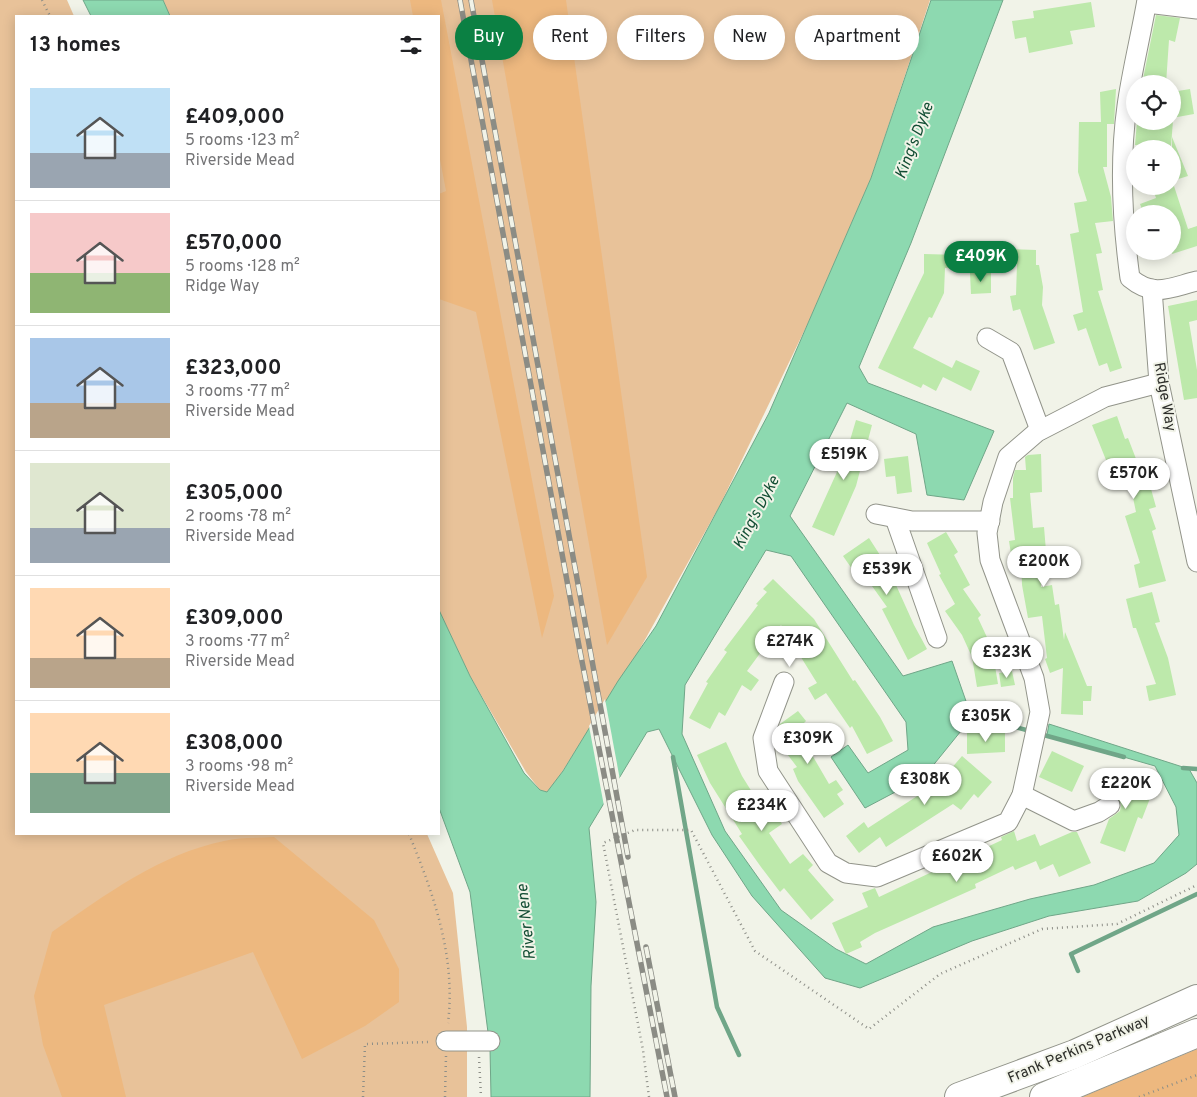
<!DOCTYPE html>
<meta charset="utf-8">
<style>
:root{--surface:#fff;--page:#f6f6f6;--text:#202124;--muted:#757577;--line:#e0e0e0;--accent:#0b8043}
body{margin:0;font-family:Overpass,sans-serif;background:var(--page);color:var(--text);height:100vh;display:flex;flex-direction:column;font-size:19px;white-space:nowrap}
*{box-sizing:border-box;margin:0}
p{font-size:16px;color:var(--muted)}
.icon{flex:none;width:28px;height:28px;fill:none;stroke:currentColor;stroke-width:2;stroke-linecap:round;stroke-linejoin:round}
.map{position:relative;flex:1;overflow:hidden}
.sheet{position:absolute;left:15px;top:15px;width:425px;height:820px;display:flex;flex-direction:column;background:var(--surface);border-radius:0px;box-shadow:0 2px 12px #0003}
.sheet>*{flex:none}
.banner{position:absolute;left:455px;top:15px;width:475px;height:45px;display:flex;gap:10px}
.controls{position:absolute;left:1126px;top:75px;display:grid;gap:10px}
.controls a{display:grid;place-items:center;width:55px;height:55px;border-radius:50%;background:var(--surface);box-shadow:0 2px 12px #0003;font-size:25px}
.price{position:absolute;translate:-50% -42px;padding:0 11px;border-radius:18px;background:#fff;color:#222;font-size:16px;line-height:32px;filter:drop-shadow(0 1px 2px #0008)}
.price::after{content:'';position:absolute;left:50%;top:30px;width:15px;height:11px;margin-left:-8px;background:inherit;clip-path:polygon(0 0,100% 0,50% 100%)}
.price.active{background:var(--accent);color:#fff}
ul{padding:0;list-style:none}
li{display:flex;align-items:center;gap:15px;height:125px;padding:0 15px}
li+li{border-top:1px solid var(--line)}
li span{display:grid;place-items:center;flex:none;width:140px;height:100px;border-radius:0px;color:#555}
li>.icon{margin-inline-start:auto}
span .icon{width:60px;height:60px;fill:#fffc;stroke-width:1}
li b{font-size:21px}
h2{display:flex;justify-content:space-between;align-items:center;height:60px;padding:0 15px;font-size:21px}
.chip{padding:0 18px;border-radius:22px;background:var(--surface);box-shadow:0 2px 12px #0003;font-size:18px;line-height:45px}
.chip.active{background:var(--accent);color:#fff}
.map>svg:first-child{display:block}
.green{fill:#e8c299}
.forest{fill:#edb87f}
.water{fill:#8dd9b0;stroke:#70a688}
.pier{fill:#f1f3e8}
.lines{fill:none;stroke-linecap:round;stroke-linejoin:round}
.stream{stroke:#70a688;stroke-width:4.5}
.building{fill:#bde9ab}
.minor-casing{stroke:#92948a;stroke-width:21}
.highway-casing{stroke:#92948a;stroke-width:30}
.path{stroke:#8d8e87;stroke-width:2.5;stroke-dasharray:1 4;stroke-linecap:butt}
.minor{stroke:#fff;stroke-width:19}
.highway{stroke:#fff;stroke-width:28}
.rail-casing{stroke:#8b8c85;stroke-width:5.5}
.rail{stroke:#f1f3e8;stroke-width:4;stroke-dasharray:11;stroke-linecap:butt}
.labels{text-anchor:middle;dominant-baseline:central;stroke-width:4;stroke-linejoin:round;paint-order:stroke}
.street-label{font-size:15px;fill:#2e2f2b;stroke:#f1f3e8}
.water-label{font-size:16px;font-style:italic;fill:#134e34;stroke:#f1f3e8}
</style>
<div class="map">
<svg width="1197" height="1097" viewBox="0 0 1197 1097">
<rect width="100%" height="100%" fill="#f1f3e8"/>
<g class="green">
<path d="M0 0H67L74 16H16V834H427L453 893 467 1027V1097H0Z"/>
<path d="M163 0H930L871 178 808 323 720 505 637 654 555 783 547 792 540 790 526 772 470 676 439 610V16H170Z"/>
</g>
<g class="forest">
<path d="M410 0H441L554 596 542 638 476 312 439 299V194L446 191 439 154V16H413Z"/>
<path d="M492 0H566L647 577 607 645Z"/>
<path d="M274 837 374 920 399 969V1002L365 1026 302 1059 253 952 104 1005 126 1097H62L43 1045 34 996 52 932C105 895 160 854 224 841 240 837 258 838 274 837Z"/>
<path d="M1197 1049V1097H1082Z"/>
</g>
<g class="water">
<path d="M83 0H163L170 16H91Z"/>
<path d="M931 0H1003L911 243 859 367 868 383 994 431 964 500 927 495 916 434 847 403 790 516 903 676 952 661 967 704 1010 719 1007 732 965 726 931 768 901 789 865 808 831 757 848 745 868 773 908 750 906 722 791 556 766 550 685 685 682 734 725 831 781 910 836 949 866 964 933 927 1030 899 1094 885 1154 863 1179 835 1176 807 1155 766 1047 735 1049 724 1189 769 1197 783V864L1186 873 1138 901 1049 916 972 941 860 988 825 978 752 896 712 835 659 729 647 732 589 828 596 902 591 986 590 1097H491L490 1048 470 892 439 808V610L470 676 524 773 540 790 547 792 563 771 618 681 656 626 769 413 871 178Z"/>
</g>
<path class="pier" d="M605 699 620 780 604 806 589 726Z"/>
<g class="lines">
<g class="stream">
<path d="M1004 724 1030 731"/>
<path d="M1040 734 1124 757"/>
<path d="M673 757 717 1007 739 1055"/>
<path d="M1183 768 1197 769"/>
<path d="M1078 971 1071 954 1197 894"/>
</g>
</g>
<g class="building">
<path d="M1091 2 1095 27 1070 31 1073 44 1029 53 1026 37 1015 39 1012 21 1034 18 1033 11Z"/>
<path d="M1156 15 1180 18 1175 42 1169 40 1166 84H1142Z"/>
<path d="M1116 89 1114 124H1107V167H1103L1111 197 1113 221 1095 223 1102 253 1096 254 1103 290 1098 291 1122 368 1110 372 1107 363 1099 366 1086 328 1078 331 1073 315 1083 312 1070 234 1079 232 1074 203 1087 201 1078 172 1079 122H1101L1100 92Z"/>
<path d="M1190 89 1194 114 1172 118V92Z"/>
<path d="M1137 121H1173L1171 146 1135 145Z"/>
<path d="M1172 137 1188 176 1172 181Z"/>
<path d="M1152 186H1174L1188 229 1197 226V246L1172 254V214H1144L1140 204 1156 198Z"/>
<path d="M1008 249 1036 250V265H1039L1043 287 1042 305 1055 343 1034 350 1020 309 1013 311 1010 296 1016 295 1017 264H1011Z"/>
<path d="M924 254 961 255 955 267 945 268 944 293 932 318 929 317 913 348 952 368 956 360 980 371 971 391 943 377 936 391 923 384 921 388 878 368 924 273Z"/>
<path d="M970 273H991V293L971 294Z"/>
<path d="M1197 300V320L1189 322 1197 370V398L1184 400 1168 306Z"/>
<path d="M1117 416 1125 439 1128 438 1138 464 1142 462 1148 478 1156 507 1149 509 1156 529 1152 531 1166 581 1139 588 1134 565 1140 563 1125 516 1136 512 1132 493 1120 461 1108 465 1092 425Z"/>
<path d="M856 420 872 425 856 486 834 536 812 527 837 472 844 446 848 447Z"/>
<path d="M1041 454 1042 492 1030 493 1033 528 1044 527 1046 551H1040L1041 587 1052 585 1055 605 1059 604 1064 640 1065 632 1087 686H1092L1091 701H1083V715L1061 714 1063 668 1050 673 1045 659 1047 658 1042 616 1028 618 1022 585 1021 553 1011 554 1009 541 1015 540 1010 498H1013V478L1015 470H1026L1025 457 1028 455Z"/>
<path d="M908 456 912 492 897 494 895 476 886 477 884 459Z"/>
<path d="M946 532 958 552 954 555 970 585 963 589 981 615 978 618 992 648 998 684 977 687 972 657 962 635 945 611 955 604 939 575 941 574 927 543Z"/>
<path d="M869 538 898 583 896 585 914 625 927 649 908 660 882 609 887 607 862 572 857 576 843 556Z"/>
<path d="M773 579 814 619 853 681 855 680 880 717 893 741 867 754 852 726 850 728 826 693 815 700 808 688 817 683 781 625 747 671 759 680 751 691 742 685 725 716 719 712 710 729 689 718 708 683 706 682 727 652 724 650 758 605 756 604 767 592 763 589Z"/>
<path d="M1152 592 1160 622 1155 623 1168 658 1176 695 1149 701 1146 686 1156 684 1136 628H1133L1126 599Z"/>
<path d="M1012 671 1015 685 1001 687 999 673Z"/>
<path d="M798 711 806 721 802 725 815 742 808 748 829 784 836 780 843 790 837 794 844 804 824 818 798 781 793 769 797 767 775 738 780 724Z"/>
<path d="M967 732 1005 733V752L967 754Z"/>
<path d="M726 742 742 776 767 816 774 812 782 824 769 833 790 864 803 854 813 865 808 870 834 900 811 920 784 888 780 892 761 867 739 836 742 834 710 783 697 755Z"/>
<path d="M1052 751 1084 766 1072 792 1039 777Z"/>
<path d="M962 756 992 782 978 798 974 794 961 810 953 804 886 847 880 837 859 853 846 836 864 822 868 828 928 789 940 775 944 777Z"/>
<path d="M1109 772 1154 788 1142 819 1138 817 1125 852 1100 843 1109 819 1120 811 1121 805 1117 797 1119 791 1104 785Z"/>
<path d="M1014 831 1017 841 1035 834 1040 846 1072 832H1077L1091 863 1059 877 1053 864 1040 870 1036 861 1015 870 1013 866 975 884 976 888 875 933 860 942 862 947 846 954 832 923 868 907 862 893 875 888 879 897 934 871 931 866 945 861 947 866 1002 840 1001 837Z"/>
</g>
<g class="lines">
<defs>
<g id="minor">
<path d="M1147 0C1141 35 1132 70 1127 106 1119 163 1122 220 1130 278 1154 298 1169 288 1197 281"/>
<path d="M1147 3 1197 9"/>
<path d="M1152 289 1159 383 1197 562"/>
<path d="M987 338 1011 352 1040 430"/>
<path d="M876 514 912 521H990"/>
<path d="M895 518 937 638"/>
<path d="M784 682 763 738 768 771 828 863 846 873 877 877 1008 822 1022 795 1040 712 1034 678 990 560 987 533 993 502 1008 457 1037 432 1105 397 1159 383"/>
<path d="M1022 795 1074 821 1099 812 1110 805"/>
<path d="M446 1041H490"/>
</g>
<g id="highway">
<path d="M959 1097 1075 1054 1197 999"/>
<path d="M1044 1097 1197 1033"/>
</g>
</defs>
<use href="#minor" class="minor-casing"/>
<use href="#highway" class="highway-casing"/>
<g class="path">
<path d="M42 0 50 16"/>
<path d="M409 834C434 895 456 957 448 1023"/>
<path d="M479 1057 481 1097"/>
<path d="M363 1097 365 1044 430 1042"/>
<path d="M445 1097 446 1056"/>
<path d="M649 1097 643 1050 603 843 635 830H691L755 951 869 1029 940 974 1042 929 1117 924 1197 885"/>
<path d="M1139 1097 1197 1075"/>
</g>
<use href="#minor" class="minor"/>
<use href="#highway" class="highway"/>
<defs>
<g id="rail">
<path d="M460 0 579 646 667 1097"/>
<path d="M471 0 628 857"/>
<path d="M646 947 675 1097"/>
</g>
</defs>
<use href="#rail" class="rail-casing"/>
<use href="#rail" class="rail"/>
</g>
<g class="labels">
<g class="street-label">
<text transform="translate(1164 397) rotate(80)">Ridge Way</text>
<text transform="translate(1079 1050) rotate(-23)">Frank Perkins Parkway</text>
</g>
<g class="water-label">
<text transform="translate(915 141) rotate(-69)">King's Dyke</text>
<text transform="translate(757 513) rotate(-62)">King's Dyke</text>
<text transform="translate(527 922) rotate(-96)">River Nene</text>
</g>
</g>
</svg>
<div class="controls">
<a><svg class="icon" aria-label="locate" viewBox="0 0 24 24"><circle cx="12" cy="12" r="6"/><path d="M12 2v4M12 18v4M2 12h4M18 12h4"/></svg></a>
<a>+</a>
<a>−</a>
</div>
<b class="price active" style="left:981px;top:283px">£409K</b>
<b class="price" style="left:844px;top:481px">£519K</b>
<b class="price" style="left:1134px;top:500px">£570K</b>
<b class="price" style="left:1044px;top:588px">£200K</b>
<b class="price" style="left:887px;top:596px">£539K</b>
<b class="price" style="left:790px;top:668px">£274K</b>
<b class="price" style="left:1007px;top:679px">£323K</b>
<b class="price" style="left:986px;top:743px">£305K</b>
<b class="price" style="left:808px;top:765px">£309K</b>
<b class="price" style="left:925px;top:806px">£308K</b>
<b class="price" style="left:1126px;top:810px">£220K</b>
<b class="price" style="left:762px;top:832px">£234K</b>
<b class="price" style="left:957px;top:883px">£602K</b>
<div class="banner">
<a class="chip active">Buy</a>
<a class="chip">Rent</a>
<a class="chip">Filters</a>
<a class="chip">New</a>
<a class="chip">Apartment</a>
</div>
<section class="sheet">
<h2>13 homes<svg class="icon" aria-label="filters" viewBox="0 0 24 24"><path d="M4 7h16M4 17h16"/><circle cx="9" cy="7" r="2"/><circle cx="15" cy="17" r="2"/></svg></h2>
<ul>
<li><span style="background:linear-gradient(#bfe0f5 65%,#9aa5b1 0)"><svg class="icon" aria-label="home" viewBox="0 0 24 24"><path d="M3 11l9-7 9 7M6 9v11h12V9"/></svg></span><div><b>£409,000</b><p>5 rooms · 123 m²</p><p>Riverside Mead</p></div></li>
<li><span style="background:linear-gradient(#f6c9c9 60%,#8fb573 0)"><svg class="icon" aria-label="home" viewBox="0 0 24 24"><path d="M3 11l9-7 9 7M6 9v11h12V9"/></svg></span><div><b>£570,000</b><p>5 rooms · 128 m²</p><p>Ridge Way</p></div></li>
<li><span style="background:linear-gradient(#a9c7e8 65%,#b9a48a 0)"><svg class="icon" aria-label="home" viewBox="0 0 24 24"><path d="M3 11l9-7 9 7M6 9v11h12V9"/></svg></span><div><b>£323,000</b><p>3 rooms · 77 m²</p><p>Riverside Mead</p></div></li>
<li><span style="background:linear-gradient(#dfe7d0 65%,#9aa5b1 0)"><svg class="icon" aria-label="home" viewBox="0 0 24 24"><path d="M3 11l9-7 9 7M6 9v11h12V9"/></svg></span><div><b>£305,000</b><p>2 rooms · 78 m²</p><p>Riverside Mead</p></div></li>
<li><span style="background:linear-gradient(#ffd9b3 70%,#b9a48a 0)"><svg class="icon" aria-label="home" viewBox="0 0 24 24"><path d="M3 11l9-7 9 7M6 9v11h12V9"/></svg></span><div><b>£309,000</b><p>3 rooms · 77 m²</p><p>Riverside Mead</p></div></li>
<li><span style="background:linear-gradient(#ffd9b3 60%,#7fa58c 0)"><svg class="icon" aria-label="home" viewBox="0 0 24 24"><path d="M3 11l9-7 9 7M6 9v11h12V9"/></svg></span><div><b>£308,000</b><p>3 rooms · 98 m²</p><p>Riverside Mead</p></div></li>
</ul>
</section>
</div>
